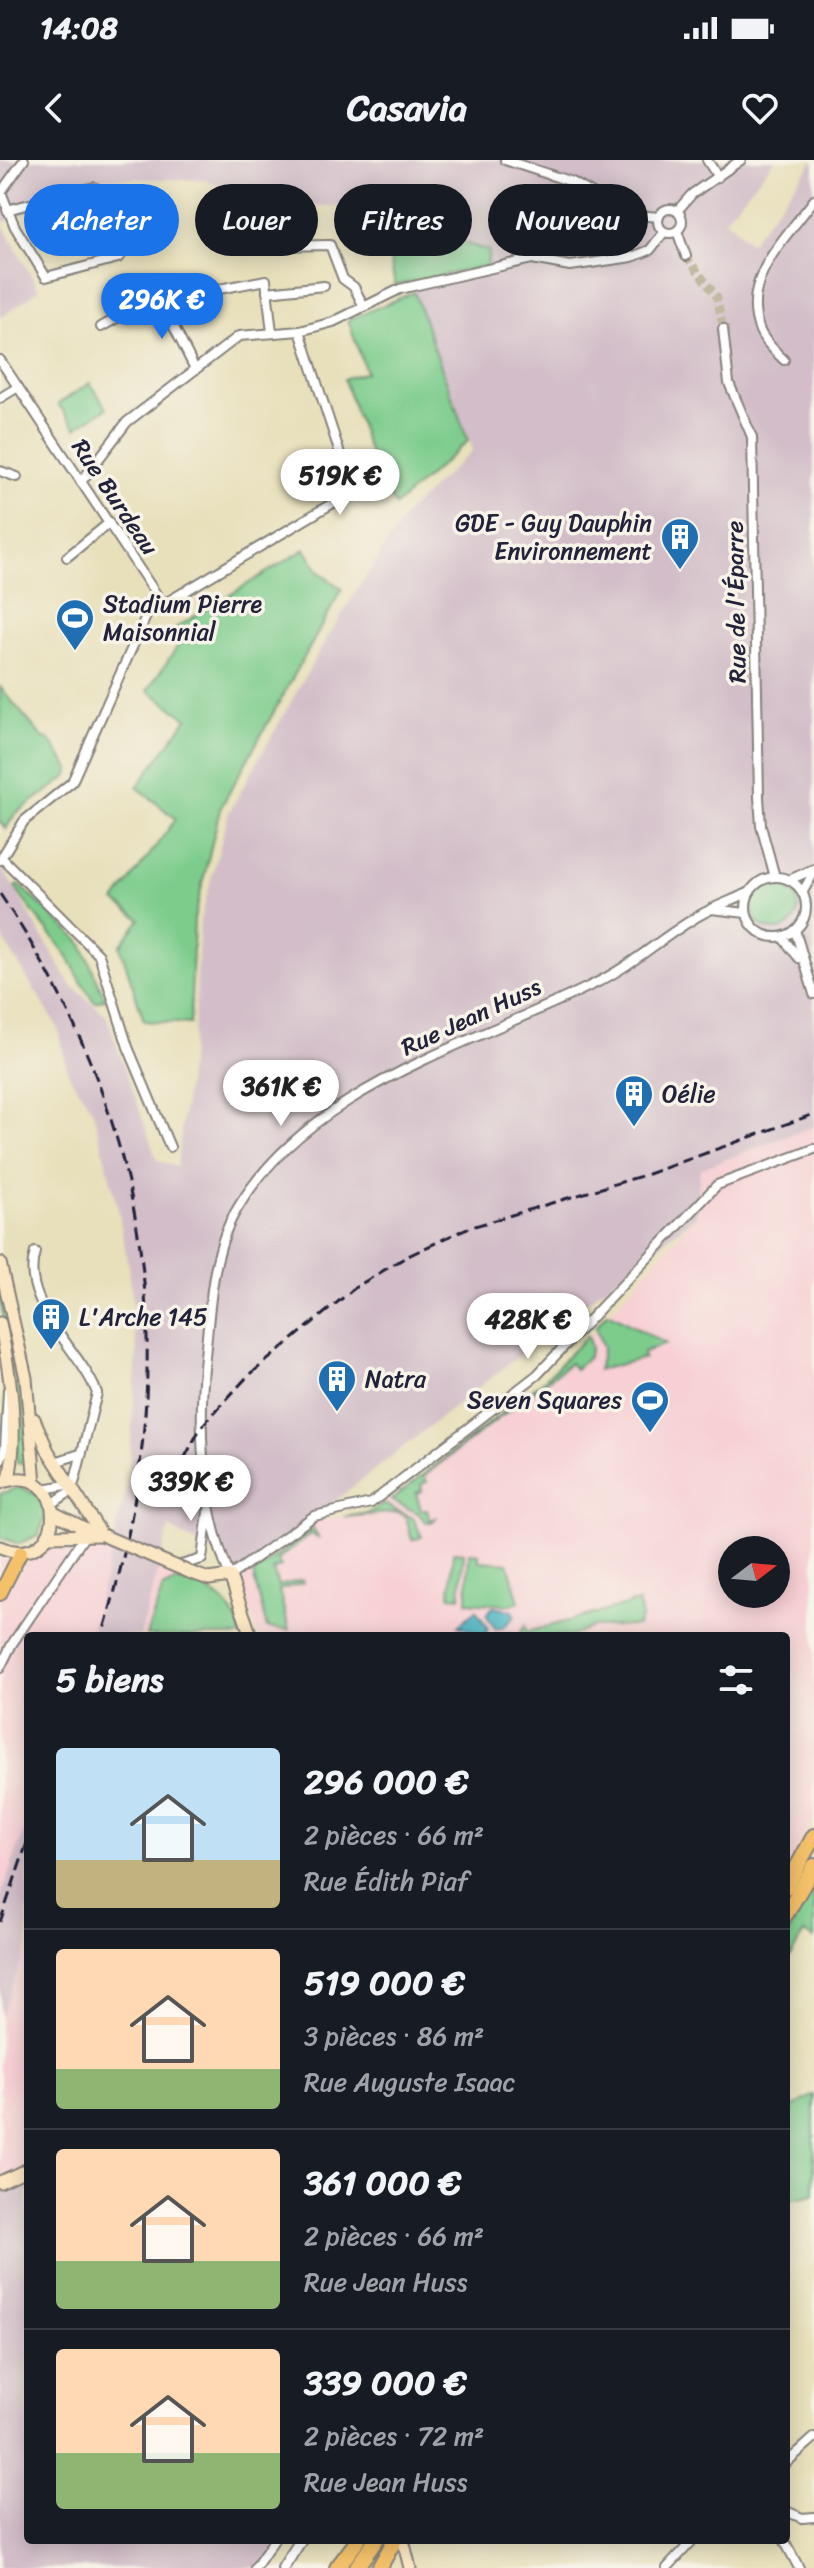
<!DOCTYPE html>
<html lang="fr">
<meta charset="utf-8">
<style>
:root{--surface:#171b24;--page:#20242c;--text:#f1f3f6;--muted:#9ea1a6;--line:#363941;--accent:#1a73e8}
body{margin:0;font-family:Sriracha,sans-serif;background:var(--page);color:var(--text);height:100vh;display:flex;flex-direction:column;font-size:30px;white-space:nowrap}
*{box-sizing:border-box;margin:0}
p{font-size:26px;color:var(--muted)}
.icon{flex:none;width:44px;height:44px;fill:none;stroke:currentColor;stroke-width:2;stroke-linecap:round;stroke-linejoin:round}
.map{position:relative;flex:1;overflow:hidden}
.sheet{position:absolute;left:24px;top:1472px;width:766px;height:912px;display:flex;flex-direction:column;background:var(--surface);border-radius:8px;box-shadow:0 4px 20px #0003}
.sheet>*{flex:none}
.banner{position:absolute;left:24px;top:24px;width:766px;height:72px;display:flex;gap:16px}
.needle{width:52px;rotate:74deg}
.buttons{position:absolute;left:718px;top:1376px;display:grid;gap:16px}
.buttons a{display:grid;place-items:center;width:72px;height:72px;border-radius:50%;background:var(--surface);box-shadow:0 4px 20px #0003;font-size:40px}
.price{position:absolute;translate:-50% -68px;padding:0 18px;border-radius:28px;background:#fff;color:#222;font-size:26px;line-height:52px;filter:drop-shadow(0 2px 4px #0008)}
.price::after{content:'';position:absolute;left:50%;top:48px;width:24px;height:18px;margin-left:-12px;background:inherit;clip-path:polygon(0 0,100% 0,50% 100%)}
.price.selected{background:var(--accent);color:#fff}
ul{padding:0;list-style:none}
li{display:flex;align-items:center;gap:24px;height:200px;padding:0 32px}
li+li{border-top:2px solid var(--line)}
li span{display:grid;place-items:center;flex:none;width:224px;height:160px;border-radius:8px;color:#555}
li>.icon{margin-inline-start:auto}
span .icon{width:96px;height:96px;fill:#fffc;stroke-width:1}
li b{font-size:34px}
h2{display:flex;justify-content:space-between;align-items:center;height:96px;padding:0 32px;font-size:34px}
.tag{padding:0 28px;border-radius:36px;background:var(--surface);box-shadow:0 4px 20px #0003;font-size:28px;line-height:72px}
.tag.selected{background:var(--accent);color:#fff}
.status{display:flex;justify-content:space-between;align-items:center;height:56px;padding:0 40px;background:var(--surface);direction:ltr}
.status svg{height:22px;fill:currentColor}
header{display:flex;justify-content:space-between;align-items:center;height:104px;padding:0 32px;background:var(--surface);font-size:36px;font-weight:700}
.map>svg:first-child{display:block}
.built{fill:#f7cfd4;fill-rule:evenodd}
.industrial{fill:#d2bdc8}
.green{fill:#7dcc8c;stroke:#507764;stroke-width:2}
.water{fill:#45b3c1;stroke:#346a7e;stroke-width:2}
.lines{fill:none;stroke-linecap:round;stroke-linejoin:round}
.minor-tunnel{stroke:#c0baa1;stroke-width:8;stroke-dasharray:8 4;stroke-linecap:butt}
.minor-casing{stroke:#85817b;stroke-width:12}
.tertiary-casing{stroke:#85817b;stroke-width:14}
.secondary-casing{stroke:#85817b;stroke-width:15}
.primary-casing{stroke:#85817b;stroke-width:16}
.motorway-casing{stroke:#85817b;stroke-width:18}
.minor{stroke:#fff;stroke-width:8}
.tertiary{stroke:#fff;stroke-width:10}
.secondary{stroke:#fbe6c3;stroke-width:11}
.primary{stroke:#f4c16a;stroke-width:12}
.motorway{stroke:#f4c16a;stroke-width:14}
.rail{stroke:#22223b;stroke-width:3;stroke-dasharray:12 6;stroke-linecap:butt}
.secondary-bridge-casing{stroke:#85817b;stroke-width:15;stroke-linecap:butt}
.secondary-bridge{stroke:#fbe6c3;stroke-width:11}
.labels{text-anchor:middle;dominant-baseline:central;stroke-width:7;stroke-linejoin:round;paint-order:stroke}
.street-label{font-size:24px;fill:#22223b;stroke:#f7f3e8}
.poi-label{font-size:24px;fill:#22223b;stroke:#f7f3e8;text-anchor:start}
</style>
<div class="status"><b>14:08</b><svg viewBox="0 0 49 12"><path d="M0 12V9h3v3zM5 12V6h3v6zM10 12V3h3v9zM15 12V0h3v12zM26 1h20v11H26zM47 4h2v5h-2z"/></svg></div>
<header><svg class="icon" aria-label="back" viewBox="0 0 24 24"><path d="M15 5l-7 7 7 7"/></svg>Casavia<svg class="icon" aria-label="heart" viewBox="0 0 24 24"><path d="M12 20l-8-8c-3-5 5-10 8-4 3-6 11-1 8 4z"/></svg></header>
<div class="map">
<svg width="814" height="2408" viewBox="0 0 814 2408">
<rect width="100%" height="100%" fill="#f7f3e8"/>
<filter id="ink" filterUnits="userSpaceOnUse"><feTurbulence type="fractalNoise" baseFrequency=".0125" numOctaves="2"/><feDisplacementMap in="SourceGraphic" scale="16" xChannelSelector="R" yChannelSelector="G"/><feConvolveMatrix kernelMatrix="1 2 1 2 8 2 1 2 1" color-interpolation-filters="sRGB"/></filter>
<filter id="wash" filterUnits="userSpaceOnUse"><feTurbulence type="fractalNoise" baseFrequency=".006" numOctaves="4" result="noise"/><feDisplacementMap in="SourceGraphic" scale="32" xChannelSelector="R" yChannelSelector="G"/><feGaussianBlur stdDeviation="1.8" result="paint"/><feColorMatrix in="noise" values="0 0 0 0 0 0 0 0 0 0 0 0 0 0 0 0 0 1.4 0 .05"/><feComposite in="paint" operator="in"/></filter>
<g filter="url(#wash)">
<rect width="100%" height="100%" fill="#e8e0bb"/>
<g class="built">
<path d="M814 966V1659L786 1709V1476H257L243 1419 309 1361 370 1353 552 1218 696 1056 700 1009ZM732 1390H776V1434H732Z"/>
<path d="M94 1380 185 1420 228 1476H28V2010L0 2017V1393L5 1397Z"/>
</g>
<g class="industrial">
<path d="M0 0H775L725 59 750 83 814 0V966L700 1009 696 1056 288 1378 243 1419 230 1401 169 1368 140 1476H90L128 1323 137 1192 130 1117 118 1049 93 951 69 915 57 866 0 774V704L71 825 106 855 157 1000 177 1007 194 864 200 761 229 652 328 476 408 351 473 290 414 132 432 54 262 41 204 20 106 18 2 63 39 130 0 158Z"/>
<path d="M28 1659V1784L0 1858V1739Z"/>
<path d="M28 2010V2380H284L273 2408H0V2017Z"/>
</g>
<g class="green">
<path d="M392 60 489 91 487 106 395 125 389 94Z"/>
<path d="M414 132 468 281 395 346 375 309 344 219 366 212 348 160Z"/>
<path d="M90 223 107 248 76 268 58 244Z"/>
<path d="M305 389 319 412 342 429 220 649 194 759 190 864 144 861 120 786 140 759 115 741 176 659 137 627 187 559 148 530 182 480 173 472 177 467Z"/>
<path d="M0 527 42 577 50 580 70 610 67 617 15 654 6 669 0 662Z"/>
<circle cx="775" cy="747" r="23"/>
<path d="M19 725 81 782 105 839 95 842C82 827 76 809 65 793 49 770 30 751 15 727Z"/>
<path d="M0 1116 21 1216 28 1304 17 1303 16 1225 0 1139Z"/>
<path d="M608 1153 666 1184 643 1192 644 1198 598 1210 603 1188 595 1167Z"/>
<path d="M587 1176 591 1187 588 1198 575 1209 570 1203 424 1316 427 1322 421 1324 422 1331 416 1333 421 1350 427 1349 430 1360 436 1358 433 1362H426L418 1353 391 1340 545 1219Z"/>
<path d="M19 1327 38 1335 47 1354 38 1375 18 1384 0 1377V1334Z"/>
<path d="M384 1344 413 1358 422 1377 412 1380 406 1357 398 1352 345 1357 368 1353Z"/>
<path d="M313 1368 318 1378 311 1374 277 1400 281 1407 273 1409 278 1426 302 1420 303 1423 279 1430 289 1470 267 1468 253 1414Z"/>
<path d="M453 1392 464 1393 460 1437 450 1436Z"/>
<path d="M469 1393 479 1394V1401L508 1403 519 1442 508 1445 467 1442Z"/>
<path d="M182 1419C214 1432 233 1441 242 1476H146L163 1428Z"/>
<path d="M638 1442 642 1457 637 1466 592 1467 571 1476H506L505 1473 519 1475 525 1465 527 1472Z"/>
<path d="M814 1729V1779L805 1773 786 1802V1777Z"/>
<path d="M814 1935V2035L786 2041V1951Z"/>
</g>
<g class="water">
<path d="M493 1447 513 1451 515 1456 503 1468 495 1469 486 1454Z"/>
<path d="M476 1450 488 1468 486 1475 458 1466Z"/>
</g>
</g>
<g filter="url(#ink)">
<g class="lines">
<path class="minor-tunnel" d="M686 96 717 137 723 169"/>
<defs>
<g id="minor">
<path d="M24 0 1 32 15 67 46 117 118 98 123 93"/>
<path d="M505 0 572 22 627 54 659 57"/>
<path d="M707 0 718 17"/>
<circle cx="670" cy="61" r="12"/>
<path d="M7 50 94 27 132 52"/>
<path d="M677 51 692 34 741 0"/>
<path d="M677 71 686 96"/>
<path d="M276 86 330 85 343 119 354 127 364 147"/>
<path d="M267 132 324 126"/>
<path d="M161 141 194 207"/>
<path d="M101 167 142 144 266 120 272 173"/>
<path d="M723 169 729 223 752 277 759 637 761 666 775 717"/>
<path d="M0 200 156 434 72 622 24 661 0 700"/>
<path d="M784 200C776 192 764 181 760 171 739 120 786 78 814 40"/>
<path d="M0 238 18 227"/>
<path d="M0 311 17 317"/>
<path d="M81 322 127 262 239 176 300 171 333 162 400 129 532 99 570 106 632 97 650 90 664 72"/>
<path d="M67 397 109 363"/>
<path d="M155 442 169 441 348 334 351 327 300 171"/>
<path d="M2 698 99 795 128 887 170 987"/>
<circle cx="776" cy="747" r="30"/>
<path d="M789 720 814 709"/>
<path d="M750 732C731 741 712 747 695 758 661 778 630 807 594 824 470 886 299 929 231 1060 211 1101 210 1152 205 1196 198 1268 201 1349 230 1416L314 1356 371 1343 537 1215 717 1025 814 989"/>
<path d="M802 733 814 712"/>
<path d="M711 749 746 753"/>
<path d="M795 770 814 834"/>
<path d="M782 777 799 798"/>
<path d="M35 1092C19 1143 80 1189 97 1233L75 1320 71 1331 52 1344"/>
<path d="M0 1301 5 1289 8 1230"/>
<path d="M55 1302 80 1294"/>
<path d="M43 1329 72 1324"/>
<path d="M177 1406 202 1399 208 1352"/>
<path d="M0 1508 12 1484 86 1374"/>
<path d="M786 2303 814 2278"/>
<path d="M786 2351 802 2358 814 2357"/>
<path d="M784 2380 799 2408"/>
<path d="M255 2408 274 2380"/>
<path d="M667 2408 693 2380"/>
</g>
<path id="tertiary" d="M283 2408 301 2380"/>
<g id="secondary">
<path d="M0 1103 26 1218 35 1323"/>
<path d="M0 1163C10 1214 19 1269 9 1320"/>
<path d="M34 1259 48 1291 102 1375"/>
<path d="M0 1323C70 1296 70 1415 0 1387"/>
<path d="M54 1353 90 1371"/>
<path d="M48 1376 102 1375"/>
<path d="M189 1412 209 1419 230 1416 251 1476"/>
<path d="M0 2022 28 2009"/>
<path d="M403 2380 410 2408"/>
</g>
<path id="primary" d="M0 1434 21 1392"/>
<g id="motorway">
<path d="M786 1727 814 1676"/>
<path d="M786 1754 814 1706"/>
<path d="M337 2408 358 2380"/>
<path d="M356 2408 376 2380"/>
<path d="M379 2408 395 2380"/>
</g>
</defs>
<use href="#minor" class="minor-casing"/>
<use href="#tertiary" class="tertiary-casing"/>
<use href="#secondary" class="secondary-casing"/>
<use href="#primary" class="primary-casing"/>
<use href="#motorway" class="motorway-casing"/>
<use href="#minor" class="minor"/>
<use href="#tertiary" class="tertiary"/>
<use href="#secondary" class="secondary"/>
<use href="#primary" class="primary"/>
<use href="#motorway" class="motorway"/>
<g class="rail">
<path d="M0 734C157 968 184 1208 102 1476"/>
<path d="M176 1314 201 1267 247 1217 356 1127 406 1097 465 1069 648 1014 814 954"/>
<path d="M0 1762 28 1680"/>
</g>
<defs>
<path id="secondary-bridge" d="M102 1375 189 1412"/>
</defs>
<use href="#secondary-bridge" class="secondary-bridge-casing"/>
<use href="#secondary-bridge" class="secondary-bridge"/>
</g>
</g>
<defs>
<symbol id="building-pin" viewBox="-11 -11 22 30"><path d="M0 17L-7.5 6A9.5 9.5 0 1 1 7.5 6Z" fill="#1f6fb2" stroke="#f7f3e8"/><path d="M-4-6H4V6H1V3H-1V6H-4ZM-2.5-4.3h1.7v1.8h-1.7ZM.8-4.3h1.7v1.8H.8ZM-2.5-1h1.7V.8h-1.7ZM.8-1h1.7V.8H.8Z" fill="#fff"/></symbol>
<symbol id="stadium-pin" viewBox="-11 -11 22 30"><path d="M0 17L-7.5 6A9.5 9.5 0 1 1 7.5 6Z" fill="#1f6fb2" stroke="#f7f3e8"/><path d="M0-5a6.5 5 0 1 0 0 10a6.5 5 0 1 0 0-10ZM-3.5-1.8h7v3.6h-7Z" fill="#fff"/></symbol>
</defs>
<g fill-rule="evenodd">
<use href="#building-pin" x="658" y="355" width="44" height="60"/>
<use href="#stadium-pin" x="53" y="436" width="44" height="60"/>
<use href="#building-pin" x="612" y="912" width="44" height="60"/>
<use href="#building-pin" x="29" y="1135" width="44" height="60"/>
<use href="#building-pin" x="315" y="1197" width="44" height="60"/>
<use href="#stadium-pin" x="628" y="1218" width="44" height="60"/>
</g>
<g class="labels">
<g class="street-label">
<text transform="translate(115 337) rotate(56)">Rue Burdeau</text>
<text transform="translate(736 442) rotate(-91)">Rue de l'Éparre</text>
<text transform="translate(471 857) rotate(-25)">Rue Jean Huss</text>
</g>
<g class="poi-label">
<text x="652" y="363" text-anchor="end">GDE - Guy Dauphin<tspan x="652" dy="28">Environnement</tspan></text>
<text x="103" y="444">Stadium Pierre<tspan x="103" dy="28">Maisonnial</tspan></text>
<text x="662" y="934">Oélie</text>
<text x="79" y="1157">L'Arche 145</text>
<text x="365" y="1219">Natra</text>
<text x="622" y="1240" text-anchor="end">Seven Squares</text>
</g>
</g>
</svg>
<div class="buttons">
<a><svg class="needle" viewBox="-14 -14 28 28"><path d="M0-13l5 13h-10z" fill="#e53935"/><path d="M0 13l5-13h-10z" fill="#9ea1a6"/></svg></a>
</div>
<b class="price selected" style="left:162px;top:181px">296K €</b>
<b class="price" style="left:340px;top:357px">519K €</b>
<b class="price" style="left:281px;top:968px">361K €</b>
<b class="price" style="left:528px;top:1201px">428K €</b>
<b class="price" style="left:191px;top:1363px">339K €</b>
<div class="banner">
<a class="tag selected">Acheter</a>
<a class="tag">Louer</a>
<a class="tag">Filtres</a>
<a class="tag">Nouveau</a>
</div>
<section class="sheet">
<h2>5 biens<svg class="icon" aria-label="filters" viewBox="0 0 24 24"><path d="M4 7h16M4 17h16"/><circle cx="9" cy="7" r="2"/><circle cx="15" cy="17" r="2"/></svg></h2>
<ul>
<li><span style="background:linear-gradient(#bfe0f5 70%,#c2b280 0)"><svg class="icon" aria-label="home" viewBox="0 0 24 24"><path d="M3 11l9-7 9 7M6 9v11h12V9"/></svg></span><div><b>296 000 €</b><p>2 pièces · 66 m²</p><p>Rue Édith Piaf</p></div></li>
<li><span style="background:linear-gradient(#ffd9b3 75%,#8fb573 0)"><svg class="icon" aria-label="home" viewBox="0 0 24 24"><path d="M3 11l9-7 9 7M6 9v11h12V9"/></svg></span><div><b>519 000 €</b><p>3 pièces · 86 m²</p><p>Rue Auguste Isaac</p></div></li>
<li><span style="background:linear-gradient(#ffd9b3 70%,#8fb573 0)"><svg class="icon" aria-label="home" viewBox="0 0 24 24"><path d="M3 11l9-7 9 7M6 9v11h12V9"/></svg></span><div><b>361 000 €</b><p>2 pièces · 66 m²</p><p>Rue Jean Huss</p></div></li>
<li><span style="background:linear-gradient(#ffd9b3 65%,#8fb573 0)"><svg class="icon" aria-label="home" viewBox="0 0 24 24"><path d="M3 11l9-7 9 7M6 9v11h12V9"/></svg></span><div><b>339 000 €</b><p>2 pièces · 72 m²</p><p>Rue Jean Huss</p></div></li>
</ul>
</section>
</div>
